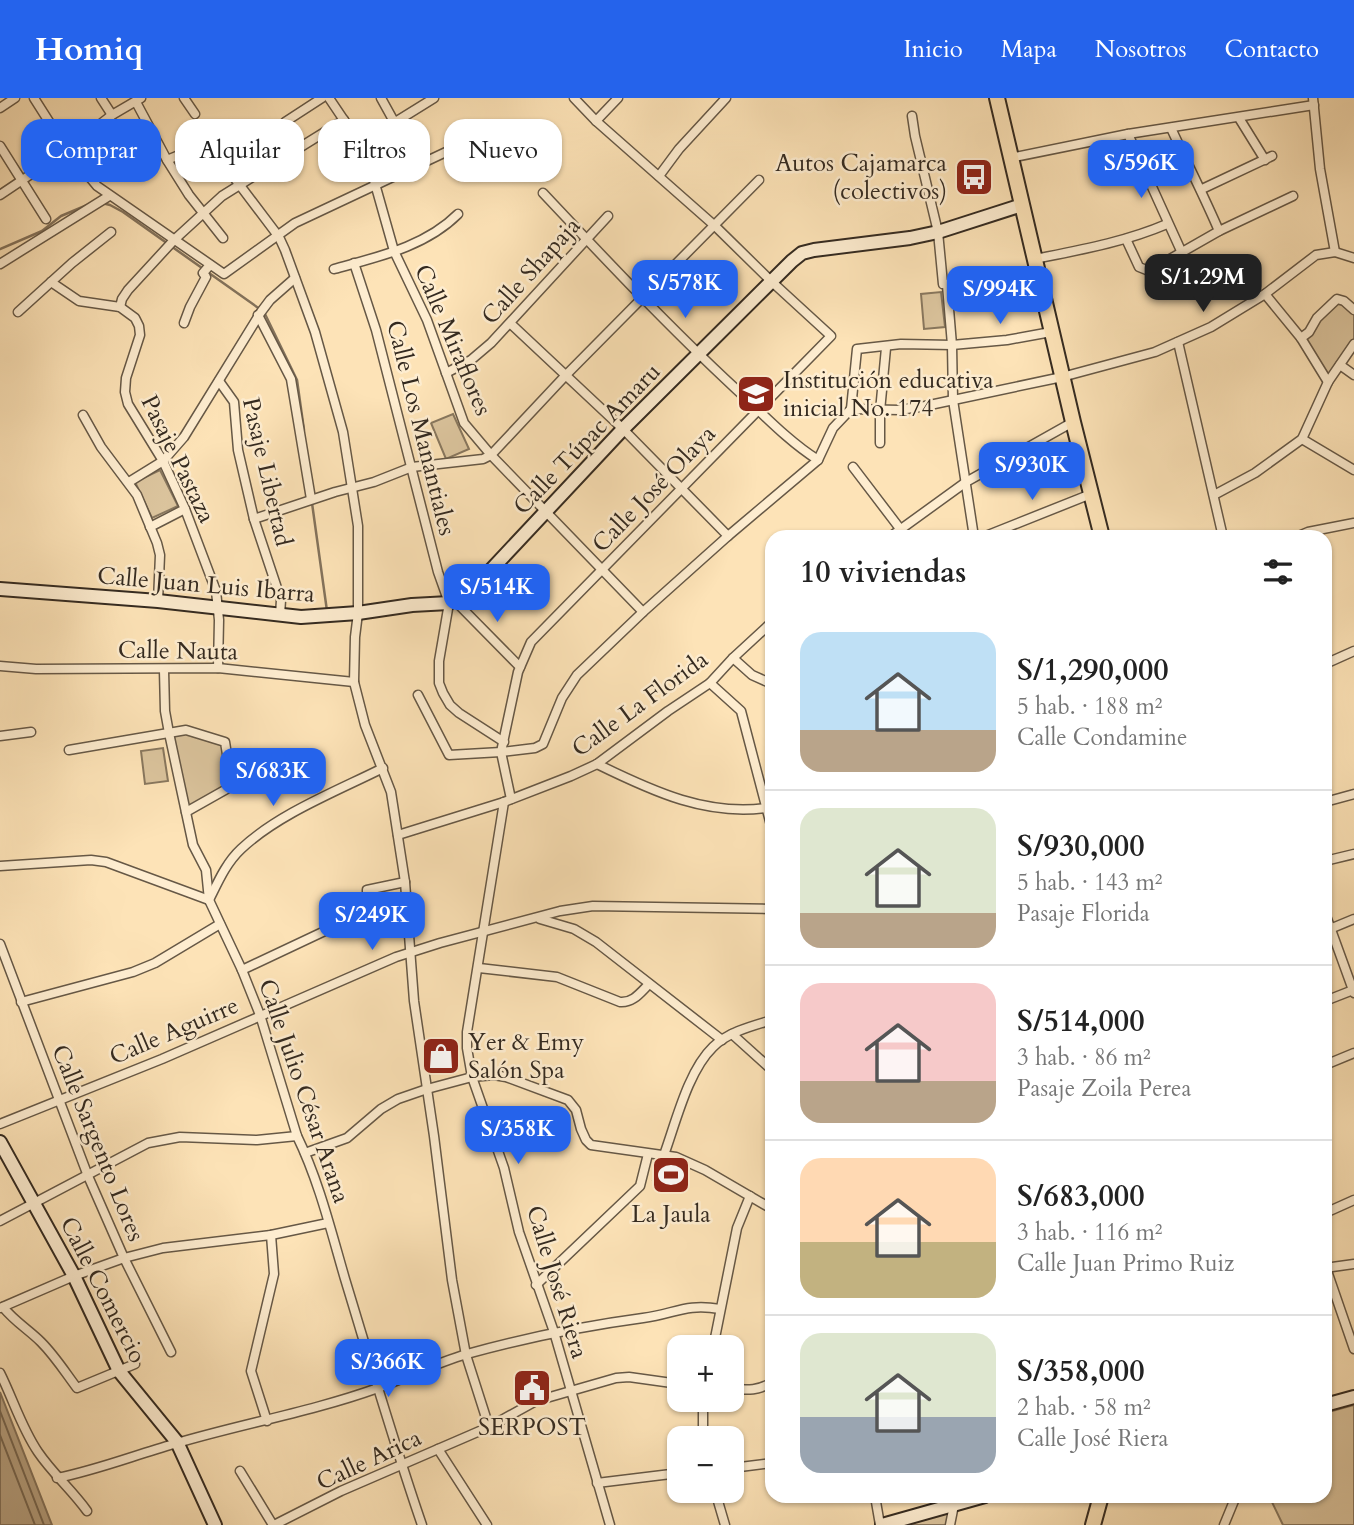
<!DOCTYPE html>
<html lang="es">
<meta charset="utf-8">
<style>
:root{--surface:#fff;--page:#f2f2f2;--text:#222;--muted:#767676;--line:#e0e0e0;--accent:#2563eb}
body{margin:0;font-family:Cardo,serif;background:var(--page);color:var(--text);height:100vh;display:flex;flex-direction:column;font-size:26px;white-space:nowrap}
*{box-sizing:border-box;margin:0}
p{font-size:23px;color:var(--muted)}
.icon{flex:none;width:38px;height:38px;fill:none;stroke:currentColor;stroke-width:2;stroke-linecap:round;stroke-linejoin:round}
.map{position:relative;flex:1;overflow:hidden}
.sheet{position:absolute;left:765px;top:432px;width:567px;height:973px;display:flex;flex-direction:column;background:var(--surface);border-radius:21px;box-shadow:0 2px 5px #0004}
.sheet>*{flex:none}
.hud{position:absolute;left:21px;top:21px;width:639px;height:63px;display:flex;gap:14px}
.fabs{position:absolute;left:667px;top:1237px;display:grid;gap:14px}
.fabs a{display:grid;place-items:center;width:77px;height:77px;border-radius:14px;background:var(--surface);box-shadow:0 2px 5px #0004;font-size:35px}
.price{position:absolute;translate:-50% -60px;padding:0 16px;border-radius:14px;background:var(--accent);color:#fff;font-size:23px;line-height:46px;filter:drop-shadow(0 2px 4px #0008)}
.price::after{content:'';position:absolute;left:50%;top:42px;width:21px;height:16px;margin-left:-10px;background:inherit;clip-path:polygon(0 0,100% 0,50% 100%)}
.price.active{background:#222;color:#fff}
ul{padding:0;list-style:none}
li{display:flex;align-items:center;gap:21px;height:175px;padding:0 35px}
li+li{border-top:2px solid var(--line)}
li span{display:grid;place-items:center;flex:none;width:196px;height:140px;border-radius:21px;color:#555}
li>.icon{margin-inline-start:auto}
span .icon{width:84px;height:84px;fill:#fffc;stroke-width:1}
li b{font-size:30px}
h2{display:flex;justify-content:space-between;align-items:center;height:84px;padding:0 35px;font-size:30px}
.pill{padding:0 24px;border-radius:21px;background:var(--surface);box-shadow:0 2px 5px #0004;font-size:24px;line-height:63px}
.pill.active{background:var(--accent);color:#fff}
header{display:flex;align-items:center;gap:42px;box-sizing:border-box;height:98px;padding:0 35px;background:var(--accent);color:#fff}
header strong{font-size:33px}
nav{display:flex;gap:38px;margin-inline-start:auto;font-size:24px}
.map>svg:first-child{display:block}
.green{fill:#dbc49d;stroke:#88775e;stroke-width:2}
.water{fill:#b9a484;stroke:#84735c;stroke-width:2}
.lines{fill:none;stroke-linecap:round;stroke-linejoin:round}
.shore{stroke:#766752;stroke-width:2}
.stream{stroke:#84735c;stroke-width:2.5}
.street-casing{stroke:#665846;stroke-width:11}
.secondary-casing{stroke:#342a20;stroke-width:16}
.highway-casing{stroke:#342a20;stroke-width:18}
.street{stroke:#feedd0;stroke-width:8}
.secondary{stroke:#feedd0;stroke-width:12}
.highway{stroke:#fde3b7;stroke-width:14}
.labels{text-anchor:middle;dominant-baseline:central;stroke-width:5;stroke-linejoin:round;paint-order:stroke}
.poi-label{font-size:24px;fill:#342a20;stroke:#feedd0;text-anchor:start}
.street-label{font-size:24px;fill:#342a20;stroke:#feedd0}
</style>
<header>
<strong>Homiq</strong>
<nav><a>Inicio</a><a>Mapa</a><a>Nosotros</a><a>Contacto</a></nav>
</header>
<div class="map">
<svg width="1354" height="1427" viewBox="0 0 1354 1427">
<rect width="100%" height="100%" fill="#fde3b7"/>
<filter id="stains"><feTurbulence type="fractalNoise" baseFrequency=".00286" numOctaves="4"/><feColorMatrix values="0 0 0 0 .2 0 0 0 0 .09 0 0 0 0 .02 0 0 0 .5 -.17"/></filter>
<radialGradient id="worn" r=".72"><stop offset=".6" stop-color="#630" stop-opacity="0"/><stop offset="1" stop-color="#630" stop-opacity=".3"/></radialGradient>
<g class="green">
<path d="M394 29 406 54 376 72 365 47Z"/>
<path d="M941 194 945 229 924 231 921 196Z"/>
<path d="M1337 201 1354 213V246L1328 284 1301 240Z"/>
<path d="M453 316 469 351 446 361 431 325Z"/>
<path d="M160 372 178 408 152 420 135 384Z"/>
<path d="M186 634 222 646 229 687 188 711 172 635Z"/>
<path d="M163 650 168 683 145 686 141 653Z"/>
<path d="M657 1065 689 1072 685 1089 653 1082Z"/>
<path d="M1354 1307V1427H1283L1269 1398H1325V1315Z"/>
<path d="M950 1413 947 1427H901Z"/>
</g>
<path class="water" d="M0 1294 52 1427H0Z"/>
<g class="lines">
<g class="shore">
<path d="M0 1313 44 1427"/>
<path d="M0 1337 35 1427"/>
</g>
<g class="stream">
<path d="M102 105 110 107 123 114 264 214 297 282 304 332"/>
<path d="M0 151 42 133 61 118 92 105"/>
<path d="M312 405 327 513"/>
</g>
<defs>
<g id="street">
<path d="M34 0 67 52 97 88 224 176 295 125 463 46"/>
<path d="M101 0 112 17"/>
<path d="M184 0 195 16"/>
<path d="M329 0 360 46 370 68 394 153 427 222 464 325 491 357 643 514"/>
<path d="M381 0 418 67"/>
<path d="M1313 0 1320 71 1335 154"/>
<path d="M136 4 167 62 189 97 223 140"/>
<path d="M0 10 15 0"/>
<path d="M912 18 915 38 938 134 943 186 989 183 1039 175"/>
<path d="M1239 20 1265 62"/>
<path d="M596 23 618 0"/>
<path d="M285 24 322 0"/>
<path d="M1171 30C1187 65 1204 98 1219 133"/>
<path d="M1128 36 1182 155"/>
<path d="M360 46 434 0"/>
<path d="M0 48 46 121"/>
<path d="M1010 60 1128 36 1314 7"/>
<path d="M167 62 208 45 279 139 285 152 315 234 343 334 358 428V515L355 539 354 584 365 627 391 694 405 784 414 903 434 1038 452 1182 466 1257 489 1329"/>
<path d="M659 78 679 51 726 0"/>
<path d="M1202 91 1272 58"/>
<path d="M543 95C606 162 669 229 737 292 763 316 788 343 818 362"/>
<path d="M0 97 67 52 112 17 141 0"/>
<path d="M1126 141 1139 169 1149 173 1219 133 1293 98"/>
<path d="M1035 161C1080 152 1125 144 1167 126"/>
<path d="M354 165 376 232 438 474 449 505 439 563V585L443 595 450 607 459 615 504 644"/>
<path d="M0 166 109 98"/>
<path d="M334 171C377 159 425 149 458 116"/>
<path d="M51 184 79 203 120 209 135 220 139 228 140 237 126 280 125 294 128 306 163 363 185 411 216 493 219 522 218 570"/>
<path d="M947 187 952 247 953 302 974 439"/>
<path d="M1265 196 1301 240 1328 284"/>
<path d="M120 209 122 201 128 192 174 142 222 98 344 22"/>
<path d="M18 214 72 165 111 134"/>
<path d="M258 217 291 281 311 401"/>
<path d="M184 225 190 209 206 179 203 175 210 167"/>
<path d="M511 226 623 331 728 438"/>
<path d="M1301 240 1309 234 1317 220 1337 201 1344 203 1354 212"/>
<path d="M1178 244 1223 439"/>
<path d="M1340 267 1354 277"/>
<path d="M446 275 471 262 491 245 608 118"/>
<path d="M219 283 234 304 238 352 254 421 281 502 280 517"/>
<path d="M851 311 900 312 925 308 1062 279 1155 254 1211 229 1265 196 1316 157 1335 154 1354 160"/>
<path d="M851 311 857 251 901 246 952 247 1007 242 1051 234"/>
<path d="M83 317 101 349 137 397 157 445 160 457 158 503"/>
<path d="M1302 341 1354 372"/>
<path d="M880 345V313L886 250"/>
<path d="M853 369 901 432"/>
<path d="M129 384 163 363 184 339 261 214 270 202 295 180"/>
<path d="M1214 397 1255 375 1302 341 1328 284 1354 246"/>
<path d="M254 421 335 394 374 384 412 369 483 361 491 357 566 277 759 82"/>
<path d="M150 429 185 411"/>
<path d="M890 439 966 384 1073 324"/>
<path d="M983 439 1091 396"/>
<path d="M1296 439 1308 434 1354 425"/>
<path d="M455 503 520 569"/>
<path d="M733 560 752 577 772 586"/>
<path d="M1325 566 1354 553"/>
<path d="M0 568 36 571 218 570 354 584"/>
<path d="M164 572 165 613 169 635 193 747 206 772 209 802 242 872 260 917 297 1038C319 1083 331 1133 345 1181 370 1263 394 1346 422 1427"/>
<path d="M710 585 741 613 772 731"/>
<path d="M418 597 449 657 501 654 535 650 543 646 562 600 577 577 643 514 728 438 818 362 833 330 851 311"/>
<path d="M0 638 31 634"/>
<path d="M69 652 186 632 225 644 232 688 186 714"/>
<path d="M597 666C652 693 709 720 772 709"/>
<path d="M511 701 501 654 518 574 531 544 831 238 771 183 715 128 596 23 574 0"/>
<path d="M504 704 467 934V950L472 979 504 1070 519 1134 554 1234 610 1427"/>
<path d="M1325 704 1354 696"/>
<path d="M398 737 504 704 571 678 597 666 668 613 710 585 733 560 772 524"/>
<path d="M1325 763 1354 756"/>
<path d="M0 768 91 762 106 764 209 802"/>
<path d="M209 802C218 784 226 765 241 751 278 716 337 693 383 670"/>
<path d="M1325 815 1354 895"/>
<path d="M540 821 574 831 596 844 722 942"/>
<path d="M1325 833 1354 821"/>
<path d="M0 846 88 1078 124 1160 171 1254"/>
<path d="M479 870 557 879 620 904C633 905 640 895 649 886"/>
<path d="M242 872 363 815 367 810V792L405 784"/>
<path d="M1325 903 1353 892"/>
<path d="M21 904 133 874 155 865 220 826"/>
<path d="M732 936 772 972"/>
<path d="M1325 967 1354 955"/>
<path d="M0 1026 162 961 396 859 440 845 560 813 593 808 772 811"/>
<path d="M305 1055 347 1040 381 1011 398 1001 427 991 472 979 494 977 506 979 568 1002 576 1012 581 1031 586 1042 591 1047 676 1059 705 1072 772 1111"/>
<path d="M664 1057C676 1024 688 973 713 949 728 934 752 928 772 922"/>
<path d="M1325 1115 1354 1102"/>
<path d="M0 1123 148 1045 180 1039 257 1042 297 1038"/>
<path d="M1325 1167 1354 1251"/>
<path d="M1325 1170 1354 1166"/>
<path d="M536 1187 640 1088 648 1056"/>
<path d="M3 1209C14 1223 29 1232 41 1244 55 1258 65 1274 77 1290L135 1266"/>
<path d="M0 1210 74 1178 124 1160 163 1150 271 1137 328 1125"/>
<path d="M713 1250 737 1130 750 1098"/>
<path d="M0 1275C13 1301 22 1331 38 1354 53 1376 72 1392 87 1413"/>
<path d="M732 1291C747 1292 759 1293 772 1284"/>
<path d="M267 1323 251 1273 274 1176 271 1137"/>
<path d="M703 1340V1302"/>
<path d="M438 1351 487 1427"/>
<path d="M732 1370 772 1365"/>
<path d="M240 1373 273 1427"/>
<path d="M57 1380C97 1372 135 1357 174 1346 241 1326 311 1314 378 1290 408 1279 436 1265 467 1256 525 1240 583 1228 643 1220 675 1216 685 1205 720 1211"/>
<path d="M597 1385 679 1375"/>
<path d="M715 1393 725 1427"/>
<path d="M875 1398 880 1427"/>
<path d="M274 1427 341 1393 489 1329 536 1303 616 1280 629 1279 679 1286"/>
<path d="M950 1427 954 1407"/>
<path d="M1224 1427 1236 1398"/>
</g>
<g id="secondary">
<path d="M0 491 158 503 301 519 358 515 412 507 449 505 475 489 623 331 792 163 802 155 814 152 910 140 938 134 1022 107"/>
<path d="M0 1044 74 1178 119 1273 177 1344 215 1427"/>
<path d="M1325 1307 1354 1299"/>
<path d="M882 1427 985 1398"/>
</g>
<g id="highway">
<path d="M997 0 1073 324 1102 439"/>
<path d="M1093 1427 1101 1398"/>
</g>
</defs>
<use href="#street" class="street-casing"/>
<use href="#secondary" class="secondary-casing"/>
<use href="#highway" class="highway-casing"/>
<use href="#street" class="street"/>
<use href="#secondary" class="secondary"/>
<use href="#highway" class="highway"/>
</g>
<defs>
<symbol id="bus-square" viewBox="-11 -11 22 22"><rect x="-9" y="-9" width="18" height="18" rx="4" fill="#8f2418" stroke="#feedd0"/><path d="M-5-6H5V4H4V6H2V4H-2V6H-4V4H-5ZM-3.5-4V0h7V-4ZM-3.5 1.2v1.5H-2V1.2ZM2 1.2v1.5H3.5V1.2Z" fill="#fff"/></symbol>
<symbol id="school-square" viewBox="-11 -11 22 22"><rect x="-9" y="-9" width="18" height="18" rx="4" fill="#8f2418" stroke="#feedd0"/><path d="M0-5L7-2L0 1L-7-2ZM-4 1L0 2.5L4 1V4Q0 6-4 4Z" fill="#fff"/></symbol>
<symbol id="shop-square" viewBox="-11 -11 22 22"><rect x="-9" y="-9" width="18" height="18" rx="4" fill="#8f2418" stroke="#feedd0"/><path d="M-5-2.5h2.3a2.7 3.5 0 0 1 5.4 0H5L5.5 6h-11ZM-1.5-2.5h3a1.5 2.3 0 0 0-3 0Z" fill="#fff"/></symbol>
<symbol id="stadium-square" viewBox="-11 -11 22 22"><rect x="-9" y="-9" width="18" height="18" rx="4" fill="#8f2418" stroke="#feedd0"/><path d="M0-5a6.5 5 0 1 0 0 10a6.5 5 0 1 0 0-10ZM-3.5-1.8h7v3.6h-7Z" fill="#fff"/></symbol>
<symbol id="civic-square" viewBox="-11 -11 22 22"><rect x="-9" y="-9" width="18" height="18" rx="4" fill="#8f2418" stroke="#feedd0"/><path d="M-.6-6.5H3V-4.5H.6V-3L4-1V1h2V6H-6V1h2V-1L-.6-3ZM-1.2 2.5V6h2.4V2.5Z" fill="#fff"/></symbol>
</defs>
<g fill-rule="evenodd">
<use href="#bus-square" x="952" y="57" width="44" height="44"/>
<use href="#school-square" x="734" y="274" width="44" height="44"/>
<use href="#shop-square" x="419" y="936" width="44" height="44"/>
<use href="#stadium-square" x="649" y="1055" width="44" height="44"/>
<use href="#civic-square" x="510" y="1268" width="44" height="44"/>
</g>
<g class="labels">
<g class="poi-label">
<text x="947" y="65" text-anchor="end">Autos Cajamarca<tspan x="947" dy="28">(colectivos)</tspan></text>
<text x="783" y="282">Institución educativa<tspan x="783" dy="28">inicial No. 174</tspan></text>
<text x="468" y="944">Yer &amp; Emy<tspan x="468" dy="28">Salón Spa</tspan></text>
<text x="671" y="1116" text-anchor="middle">La Jaula</text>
<text x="532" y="1329" text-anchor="middle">SERPOST</text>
</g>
<g class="street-label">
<text transform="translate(531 173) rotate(-48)">Calle Shapaja</text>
<text transform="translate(453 242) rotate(67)">Calle Miraflores</text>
<text transform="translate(421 330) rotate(76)">Calle Los Manantiales</text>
<text transform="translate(587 341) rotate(-46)">Calle Túpac Amaru</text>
<text transform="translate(178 361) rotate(64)">Pasaje Pastaza</text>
<text transform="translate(267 374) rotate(77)">Pasaje Libertad</text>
<text transform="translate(654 391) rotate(-46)">Calle José Olaya</text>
<text transform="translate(206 487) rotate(5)">Calle Juan Luis Ibarra</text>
<text transform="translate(178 553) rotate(1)">Calle Nauta</text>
<text transform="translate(640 606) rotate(-36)">Calle La Florida</text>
<text transform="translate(174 933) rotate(-23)">Calle Aguirre</text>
<text transform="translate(304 993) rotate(71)">Calle Julio César Arana</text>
<text transform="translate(98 1045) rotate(68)">Calle Sargento Lores</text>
<text transform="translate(557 1184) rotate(73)">Calle José Riera</text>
<text transform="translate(103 1192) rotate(63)">Calle Comercio</text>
<text transform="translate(369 1362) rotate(-25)">Calle Arica</text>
</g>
</g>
<rect width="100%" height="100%" filter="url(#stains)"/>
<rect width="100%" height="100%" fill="url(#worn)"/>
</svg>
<div class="fabs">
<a>+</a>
<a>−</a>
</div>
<b class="price" style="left:1141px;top:102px">S/596K</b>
<b class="price active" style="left:1203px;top:216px">S/1.29M</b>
<b class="price" style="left:685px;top:222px">S/578K</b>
<b class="price" style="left:1000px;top:228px">S/994K</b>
<b class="price" style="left:1032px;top:404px">S/930K</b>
<b class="price" style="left:497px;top:526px">S/514K</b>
<b class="price" style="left:273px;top:710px">S/683K</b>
<b class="price" style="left:372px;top:854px">S/249K</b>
<b class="price" style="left:518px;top:1068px">S/358K</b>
<b class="price" style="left:388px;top:1301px">S/366K</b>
<div class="hud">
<a class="pill active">Comprar</a>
<a class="pill">Alquilar</a>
<a class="pill">Filtros</a>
<a class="pill">Nuevo</a>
</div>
<section class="sheet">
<h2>10 viviendas<svg class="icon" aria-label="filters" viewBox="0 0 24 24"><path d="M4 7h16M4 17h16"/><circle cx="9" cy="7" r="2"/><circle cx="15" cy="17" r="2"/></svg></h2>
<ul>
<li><span style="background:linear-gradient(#bfe0f5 70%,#b9a48a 0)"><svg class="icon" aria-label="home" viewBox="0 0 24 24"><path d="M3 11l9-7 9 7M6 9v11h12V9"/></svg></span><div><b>S/1,290,000</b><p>5 hab. · 188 m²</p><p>Calle Condamine</p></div></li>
<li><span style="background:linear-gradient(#dfe7d0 75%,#b9a48a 0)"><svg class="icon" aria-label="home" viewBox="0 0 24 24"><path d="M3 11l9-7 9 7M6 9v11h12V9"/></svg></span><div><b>S/930,000</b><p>5 hab. · 143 m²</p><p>Pasaje Florida</p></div></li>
<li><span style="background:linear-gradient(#f6c9c9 70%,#b9a48a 0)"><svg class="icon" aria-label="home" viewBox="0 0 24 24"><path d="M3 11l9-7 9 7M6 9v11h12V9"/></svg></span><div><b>S/514,000</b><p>3 hab. · 86 m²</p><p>Pasaje Zoila Perea</p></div></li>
<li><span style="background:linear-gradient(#ffd9b3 60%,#c2b280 0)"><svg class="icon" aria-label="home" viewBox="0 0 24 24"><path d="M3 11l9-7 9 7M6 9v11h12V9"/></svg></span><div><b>S/683,000</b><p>3 hab. · 116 m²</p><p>Calle Juan Primo Ruiz</p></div></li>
<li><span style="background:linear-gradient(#dfe7d0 60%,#9aa5b1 0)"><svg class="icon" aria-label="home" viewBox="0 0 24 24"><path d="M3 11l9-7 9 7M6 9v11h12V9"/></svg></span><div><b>S/358,000</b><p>2 hab. · 58 m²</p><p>Calle José Riera</p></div></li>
</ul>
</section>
</div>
